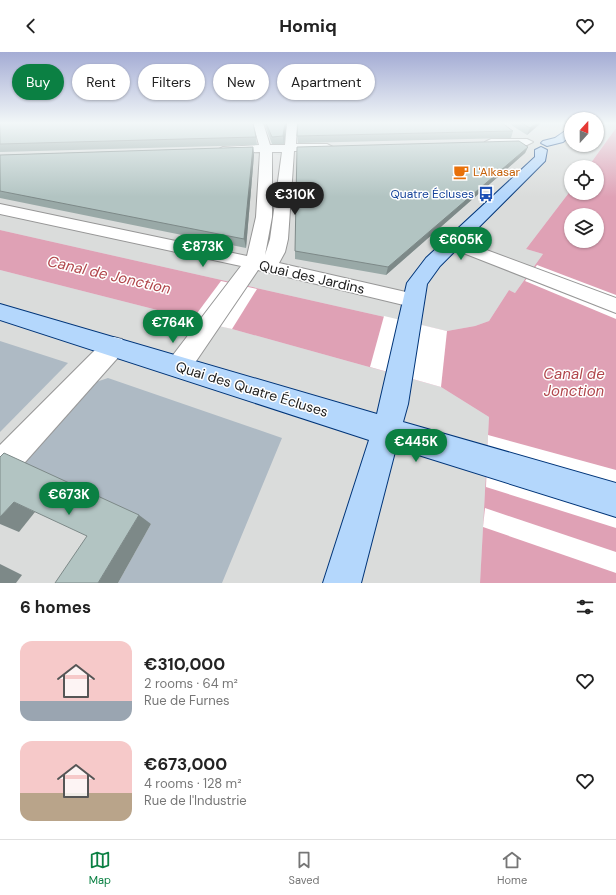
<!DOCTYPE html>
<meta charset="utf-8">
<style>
:root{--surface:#fff;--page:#f2f2f2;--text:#222;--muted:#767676;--line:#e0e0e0;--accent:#0b8043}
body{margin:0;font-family:"DM Sans",sans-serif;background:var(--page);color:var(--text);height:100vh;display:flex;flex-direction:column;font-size:15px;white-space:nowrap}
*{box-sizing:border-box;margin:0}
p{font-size:13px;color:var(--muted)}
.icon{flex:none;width:22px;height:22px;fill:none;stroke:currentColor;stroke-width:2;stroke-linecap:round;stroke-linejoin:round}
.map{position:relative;height:531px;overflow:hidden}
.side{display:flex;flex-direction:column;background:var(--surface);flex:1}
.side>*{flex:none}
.guide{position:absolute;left:12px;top:12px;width:400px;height:36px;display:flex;gap:8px}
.needle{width:26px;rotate:21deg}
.tools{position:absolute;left:564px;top:60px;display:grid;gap:8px}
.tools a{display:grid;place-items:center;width:40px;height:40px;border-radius:50%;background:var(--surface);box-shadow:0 1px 3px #0004;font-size:20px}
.price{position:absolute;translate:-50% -34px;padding:0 9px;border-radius:14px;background:var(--accent);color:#fff;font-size:13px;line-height:26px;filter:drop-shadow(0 1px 2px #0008)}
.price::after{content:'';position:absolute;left:50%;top:24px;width:12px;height:9px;margin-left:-6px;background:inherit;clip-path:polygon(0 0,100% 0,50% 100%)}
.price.on{background:#222;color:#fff}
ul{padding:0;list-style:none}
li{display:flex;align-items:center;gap:12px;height:100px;padding:0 20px}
li span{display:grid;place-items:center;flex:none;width:112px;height:80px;border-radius:12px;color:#555}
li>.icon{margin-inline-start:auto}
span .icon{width:48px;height:48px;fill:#fffc;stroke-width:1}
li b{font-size:17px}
h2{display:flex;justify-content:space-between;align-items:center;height:48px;padding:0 20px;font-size:17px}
.pill{padding:0 14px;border-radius:18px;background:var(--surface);box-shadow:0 1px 3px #0004;font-size:14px;line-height:36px}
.pill.on{background:var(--accent);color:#fff}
header{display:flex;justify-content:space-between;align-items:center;height:52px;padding:0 20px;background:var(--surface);font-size:18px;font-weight:700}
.tab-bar{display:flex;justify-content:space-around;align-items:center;height:56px;border-top:1px solid var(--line);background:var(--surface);font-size:11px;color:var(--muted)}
.tab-bar a{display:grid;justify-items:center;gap:2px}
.tab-bar .on{color:var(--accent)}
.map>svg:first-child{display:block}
.residential{fill:#dadcdb}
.construction{fill:#aebac4}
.parking{fill:#e1e1e1}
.water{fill:#dfa1b5;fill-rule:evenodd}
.pier{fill:#fff}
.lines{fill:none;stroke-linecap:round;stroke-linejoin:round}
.street-casing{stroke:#979797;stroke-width:2}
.secondary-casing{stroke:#003579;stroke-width:2}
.street{fill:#fff;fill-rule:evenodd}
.secondary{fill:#b4d7fc;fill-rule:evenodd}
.wall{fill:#99a9a7}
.shaded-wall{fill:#7d8988}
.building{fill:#b2c4c2;stroke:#7d8988}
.labels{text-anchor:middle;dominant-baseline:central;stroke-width:3;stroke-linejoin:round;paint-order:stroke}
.far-food-label{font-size:12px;fill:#c56008;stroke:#fff;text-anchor:start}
.far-transit-label{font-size:12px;fill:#164399;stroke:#fff;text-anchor:end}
.street-label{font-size:14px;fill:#1d1d1d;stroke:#fff}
.water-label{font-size:15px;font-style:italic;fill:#b1464b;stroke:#fff}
</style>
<header><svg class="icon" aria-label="back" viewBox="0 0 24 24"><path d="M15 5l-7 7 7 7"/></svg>Homiq<svg class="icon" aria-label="heart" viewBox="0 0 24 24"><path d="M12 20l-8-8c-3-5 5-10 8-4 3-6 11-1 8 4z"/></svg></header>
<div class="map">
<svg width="616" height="531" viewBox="0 0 616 531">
<rect width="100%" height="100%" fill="#e3eeef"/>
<g class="residential">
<path d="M0 71H571V93H597V71H616V76L588 115H571V138L526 197 543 202 515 241 509 238 489 269 475 274 447 279 0 178Z"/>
<path d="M0 218 232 277 441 335 489 365 480 531H0Z"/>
</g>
<g class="construction">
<path d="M0 289 68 311 0 380Z"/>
<path d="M108 326 282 386 222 531H118L151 472 21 413 96 330Z"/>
</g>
<path class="parking" d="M273 102 283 104 274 195 268 193 265 183 270 109Z"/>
<path class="water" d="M616 76V531H480L489 365 441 335 232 277 0 218V178L447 279 475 274 489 269 509 238 515 241 543 202 526 197 571 138V141H597V115H588ZM571 163H597V189H571Z"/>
<g class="pier">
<path d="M537 213 616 243V267L525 229Z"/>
<path d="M221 229 257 237 232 277 192 268Z"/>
<path d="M384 264 447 279 441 335 370 315Z"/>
<path d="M488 383 616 418V476L486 435Z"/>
<path d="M485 456 616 500V521L483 475Z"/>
</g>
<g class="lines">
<defs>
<g id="street">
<path d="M253 71H263L270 93H285L287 71H297L296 92H327L333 95 327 98 294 99 288 187 285 200 279 211 419 243 422 248 419 253 412 255 258 218 188 321 179 324 170 321 166 314 170 307 241 214 0 162V152L247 204 256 165 260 100 223 101 217 98 223 95 259 93ZM272 100H282L270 187 265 203 272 165Z"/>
<path d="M491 87H527L533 90 527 93 487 92 485 90Z"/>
<path d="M454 186 616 246V261L448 195 445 191 448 187Z"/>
<path d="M114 285 122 287 126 294 122 301 11 426 0 431V393L106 287Z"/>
</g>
<g id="secondary">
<path d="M571 75V83L563 90 547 94 541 91 543 89 555 86Z"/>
<path d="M541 95 547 98 545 109 440 214 427 232 408 352 403 370 616 431V465L396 396 361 531H323L369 388 0 268V252L377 362 407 231 426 206 535 105V98Z"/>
</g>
</defs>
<use href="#street" class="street-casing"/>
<use href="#secondary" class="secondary-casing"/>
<use href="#street" class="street"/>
<use href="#secondary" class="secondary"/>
</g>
<g class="wall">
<path d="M0 71 256 85 257 93 0 100Z"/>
<path d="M264 71H287L284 92H272Z"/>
<path d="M508 71H541L527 83Z"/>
<path d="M513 79 511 86 298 91 297 84Z"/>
<path d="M253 95 254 103 246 196 0 146V103Z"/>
<path d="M528 95 525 101 386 223 295 207V199Z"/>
</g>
<g class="shaded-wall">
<path d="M285 71H287L284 92 283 84Z"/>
<path d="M536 71H541L527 83 530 76Z"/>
<path d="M253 95 254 103 246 196 244 187Z"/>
<path d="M528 95 525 101 386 223 388 215Z"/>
<path d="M14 450 35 460 19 480 0 472V465Z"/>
<path d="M139 463 151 472 118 531H98Z"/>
<path d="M0 512 22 523 16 531H0Z"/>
</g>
<g class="building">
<path d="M0 71H253L256 85 0 92Z"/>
<path d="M266 71H285L283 84 272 85Z"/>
<path d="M298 71H502L513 79 297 84Z"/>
<path d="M522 71H536L530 76Z"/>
<path d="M519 89 528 95 388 215 295 199 297 95Z"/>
<path d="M253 95 244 187 0 139V103Z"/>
<path d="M4 401 139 463 98 531H55L87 484 14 450 0 465V405Z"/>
</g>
<linearGradient id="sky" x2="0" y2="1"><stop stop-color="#a4acd4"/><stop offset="0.49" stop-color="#f2f7f8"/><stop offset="1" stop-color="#f2f7f8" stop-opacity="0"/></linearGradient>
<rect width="616" height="145" fill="url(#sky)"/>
<defs>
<symbol id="cafe-bare" viewBox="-9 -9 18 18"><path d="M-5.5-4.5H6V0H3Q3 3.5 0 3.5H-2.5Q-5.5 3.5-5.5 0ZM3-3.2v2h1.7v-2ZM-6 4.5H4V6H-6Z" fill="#e8710a" stroke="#fff" stroke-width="2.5" paint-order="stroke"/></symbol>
<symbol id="bus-bare" viewBox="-9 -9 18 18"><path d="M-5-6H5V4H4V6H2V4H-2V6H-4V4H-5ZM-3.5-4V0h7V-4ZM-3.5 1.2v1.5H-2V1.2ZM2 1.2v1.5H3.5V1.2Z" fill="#1a4fb4" stroke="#fff" stroke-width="2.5" paint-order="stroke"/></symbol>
</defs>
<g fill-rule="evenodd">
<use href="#cafe-bare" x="450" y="109" width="22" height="22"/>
<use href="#bus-bare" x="475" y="131" width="22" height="22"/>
</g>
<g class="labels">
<g class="far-food-label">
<text x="473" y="120">L'Alkasar</text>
</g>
<g class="far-transit-label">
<text x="474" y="142">Quatre Écluses</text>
</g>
<g class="street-label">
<text transform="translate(312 225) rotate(13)">Quai des Jardins</text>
<text transform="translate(252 337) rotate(17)">Quai des Quatre Écluses</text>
</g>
<g class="water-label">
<text transform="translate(109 223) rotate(13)">Canal de Jonction</text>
<text x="574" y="322">Canal de<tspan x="574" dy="17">Jonction</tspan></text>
</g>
</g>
</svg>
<div class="tools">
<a><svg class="needle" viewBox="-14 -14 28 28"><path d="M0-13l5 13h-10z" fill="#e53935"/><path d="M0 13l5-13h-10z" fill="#767676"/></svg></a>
<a><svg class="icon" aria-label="locate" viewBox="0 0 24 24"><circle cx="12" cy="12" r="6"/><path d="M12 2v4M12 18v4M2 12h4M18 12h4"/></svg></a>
<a><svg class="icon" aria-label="layers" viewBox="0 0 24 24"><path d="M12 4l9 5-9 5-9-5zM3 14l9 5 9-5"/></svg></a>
</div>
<b class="price on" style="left:295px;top:164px">€310K</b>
<b class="price" style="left:461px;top:209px">€605K</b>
<b class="price" style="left:203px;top:216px">€873K</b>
<b class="price" style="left:173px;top:292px">€764K</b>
<b class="price" style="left:416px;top:411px">€445K</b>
<b class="price" style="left:69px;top:464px">€673K</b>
<div class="guide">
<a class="pill on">Buy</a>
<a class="pill">Rent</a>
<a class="pill">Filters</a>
<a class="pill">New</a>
<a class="pill">Apartment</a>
</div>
</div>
<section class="side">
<h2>6 homes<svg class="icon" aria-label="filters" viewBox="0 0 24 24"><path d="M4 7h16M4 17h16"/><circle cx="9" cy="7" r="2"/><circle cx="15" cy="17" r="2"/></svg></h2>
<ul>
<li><span style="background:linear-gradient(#f6c9c9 75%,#9aa5b1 0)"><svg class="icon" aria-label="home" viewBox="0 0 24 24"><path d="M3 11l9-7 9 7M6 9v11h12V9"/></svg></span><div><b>€310,000</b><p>2 rooms · 64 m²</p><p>Rue de Furnes</p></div><svg class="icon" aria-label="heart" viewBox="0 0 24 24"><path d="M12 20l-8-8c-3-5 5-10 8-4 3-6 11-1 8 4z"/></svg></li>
<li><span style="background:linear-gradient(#f6c9c9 65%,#b9a48a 0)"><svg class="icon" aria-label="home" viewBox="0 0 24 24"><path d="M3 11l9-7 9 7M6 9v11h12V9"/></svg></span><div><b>€673,000</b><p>4 rooms · 128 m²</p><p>Rue de l'Industrie</p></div><svg class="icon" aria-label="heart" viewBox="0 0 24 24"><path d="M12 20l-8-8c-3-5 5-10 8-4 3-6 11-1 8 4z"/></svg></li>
</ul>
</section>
<nav class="tab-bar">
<a class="on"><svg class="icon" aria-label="map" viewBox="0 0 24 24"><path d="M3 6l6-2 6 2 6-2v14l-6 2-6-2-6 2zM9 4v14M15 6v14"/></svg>Map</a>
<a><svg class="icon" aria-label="saved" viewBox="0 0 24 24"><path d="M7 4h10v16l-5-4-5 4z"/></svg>Saved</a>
<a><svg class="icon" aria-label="home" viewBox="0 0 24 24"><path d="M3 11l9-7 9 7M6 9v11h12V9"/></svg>Home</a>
</nav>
